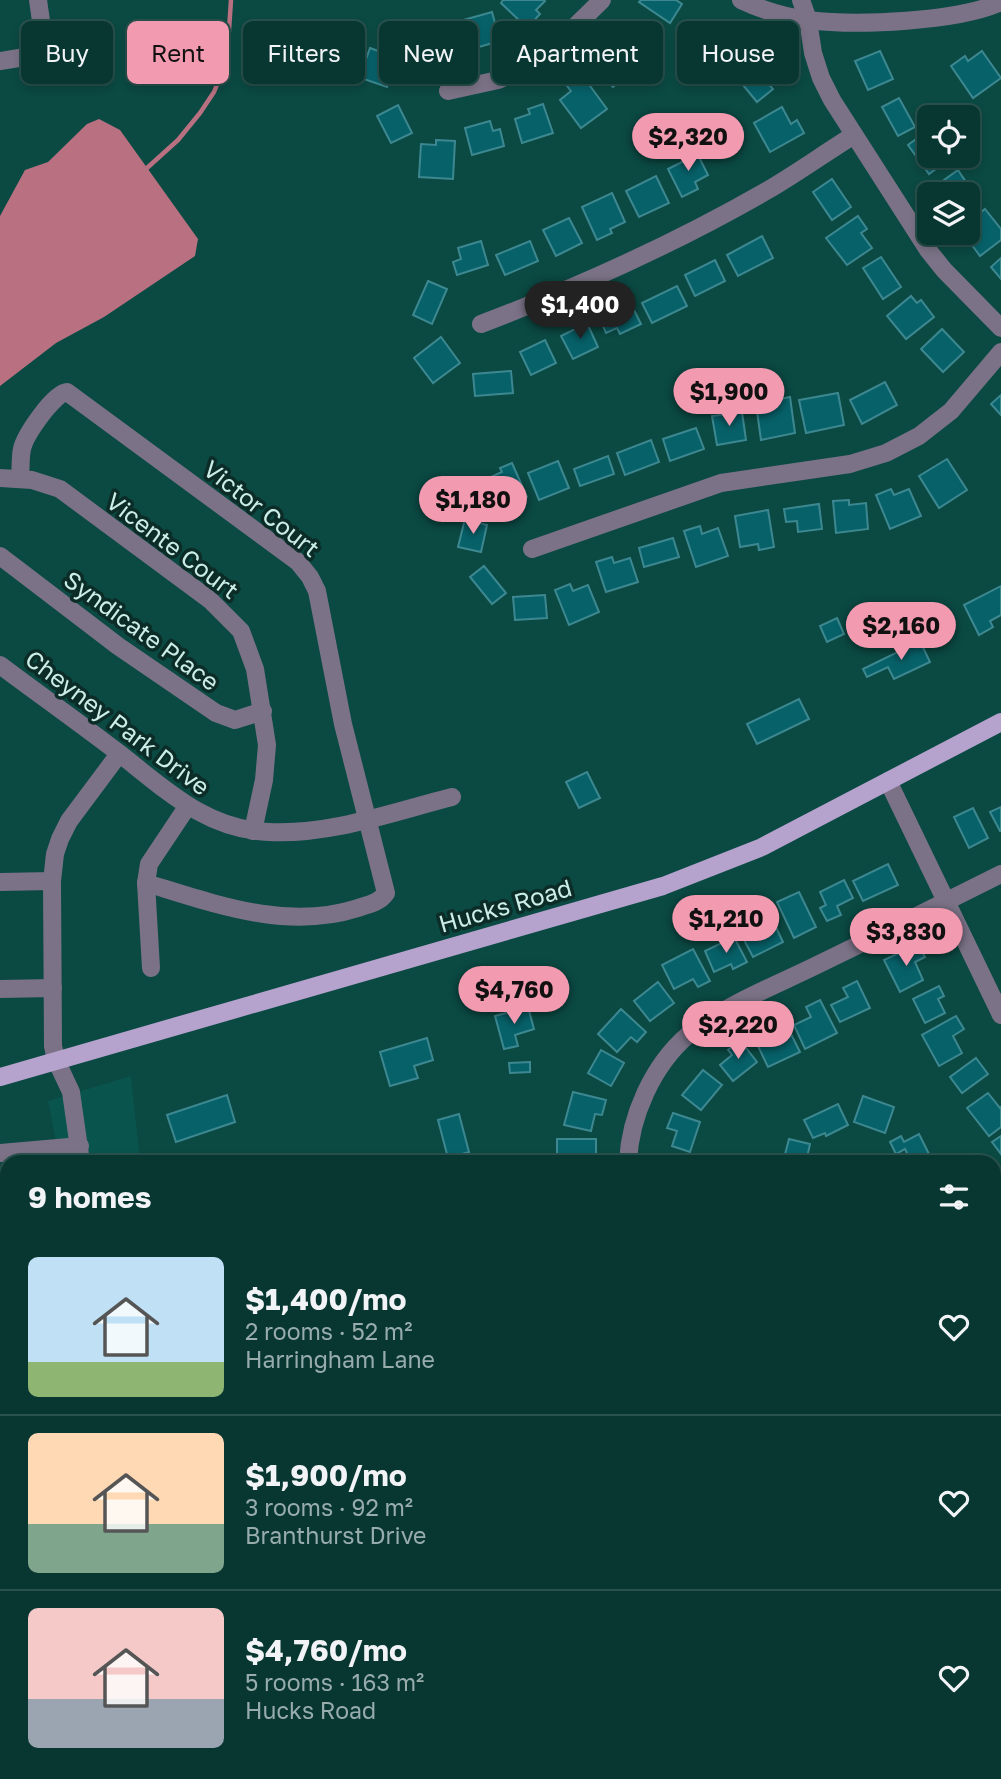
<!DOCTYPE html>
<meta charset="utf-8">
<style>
:root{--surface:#083732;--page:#113f3a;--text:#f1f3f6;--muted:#98acac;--line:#29514d;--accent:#f29aaf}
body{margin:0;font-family:"Golos Text",sans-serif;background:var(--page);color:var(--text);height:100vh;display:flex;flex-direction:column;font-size:26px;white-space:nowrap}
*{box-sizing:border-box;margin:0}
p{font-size:23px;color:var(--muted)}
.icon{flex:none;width:38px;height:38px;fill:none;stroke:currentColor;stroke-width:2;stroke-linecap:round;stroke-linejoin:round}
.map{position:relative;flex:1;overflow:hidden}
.panel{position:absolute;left:0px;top:1155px;width:1001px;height:625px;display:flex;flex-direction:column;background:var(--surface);border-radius:21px 21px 0 0;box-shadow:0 4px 10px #0003,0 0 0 2px var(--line)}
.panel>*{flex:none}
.hud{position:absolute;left:21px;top:21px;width:959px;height:63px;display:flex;gap:14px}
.buttons{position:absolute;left:917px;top:105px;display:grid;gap:14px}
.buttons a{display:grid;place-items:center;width:63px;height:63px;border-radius:10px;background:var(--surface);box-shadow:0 4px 10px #0003,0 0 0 2px var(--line);font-size:35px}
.price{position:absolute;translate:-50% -60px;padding:0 16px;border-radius:24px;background:var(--accent);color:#111;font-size:23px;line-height:46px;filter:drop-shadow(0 2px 4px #0008)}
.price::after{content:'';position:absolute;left:50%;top:42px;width:21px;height:16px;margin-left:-10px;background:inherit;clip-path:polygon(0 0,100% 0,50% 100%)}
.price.selected{background:#222;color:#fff}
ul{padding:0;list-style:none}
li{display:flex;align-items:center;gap:21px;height:175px;padding:0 28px}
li+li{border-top:2px solid var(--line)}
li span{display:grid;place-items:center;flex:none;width:196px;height:140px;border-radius:10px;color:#555}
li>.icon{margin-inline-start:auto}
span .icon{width:84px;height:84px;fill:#fffc;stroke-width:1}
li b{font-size:30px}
h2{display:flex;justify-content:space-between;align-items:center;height:84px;padding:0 28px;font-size:30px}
.chip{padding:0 24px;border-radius:10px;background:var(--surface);box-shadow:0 4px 10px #0003,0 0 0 2px var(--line);font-size:24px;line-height:63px}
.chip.selected{background:var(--accent);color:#111}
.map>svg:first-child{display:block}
.built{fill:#09544d}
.forest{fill:#95632e}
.water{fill:#b97182}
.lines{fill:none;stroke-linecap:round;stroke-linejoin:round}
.stream{stroke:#b97182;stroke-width:4.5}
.building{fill:#076169;stroke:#3d8890;stroke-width:2}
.minor{stroke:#7b7287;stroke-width:18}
.major{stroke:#b5a2cd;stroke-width:18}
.labels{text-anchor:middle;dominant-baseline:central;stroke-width:7;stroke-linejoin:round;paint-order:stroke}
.street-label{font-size:24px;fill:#cbeee8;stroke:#0c2c28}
</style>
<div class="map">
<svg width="1001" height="1779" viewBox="0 0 1001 1779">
<rect width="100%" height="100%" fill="#0b4943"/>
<g class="built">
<path d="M131 1076 140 1162H60L48 1101Z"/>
<path d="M7 1445V1773H606L607 1779H0V1447Z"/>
</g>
<path class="forest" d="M606 1773H658L659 1779H608Z"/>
<path class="water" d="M99 119 120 130 198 239 195 256 104 317 56 343 0 386V216L25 170 48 162 87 124Z"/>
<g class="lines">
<path class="stream" d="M147 168 178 140 200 113 214 92 227 60 231 0"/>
</g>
<g class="building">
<path d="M503 0H544L545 1 536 10 540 14 527 28 501 3Z"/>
<path d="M641 0H676L682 4 670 23 639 2Z"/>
<path d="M492 12 500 41 468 50 460 21Z"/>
<path d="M439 23 448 44 417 59 408 39Z"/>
<path d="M702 24 731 45 720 61 690 40Z"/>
<path d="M622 46 638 63 613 87 597 70Z"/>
<path d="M370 48 398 58 387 87 355 76 359 64 364 65Z"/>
<path d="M880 51 893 79 868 90 855 61Z"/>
<path d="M982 51 1001 78 973 98 951 66 965 56 968 61Z"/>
<path d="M749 60 773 89 757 102 733 73Z"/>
<path d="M582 75 607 109 581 128 560 100 571 91 567 86Z"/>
<path d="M899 98 915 127 898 136 882 107Z"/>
<path d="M543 104 553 133 522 143 515 119 530 114 528 109Z"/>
<path d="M398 105 412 133 391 143 377 116Z"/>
<path d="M782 107 791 124 797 120 804 133 770 152 754 123Z"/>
<path d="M490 121 493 131 500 129 504 146 472 155 465 128Z"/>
<path d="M927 131 929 156H945L948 160 929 174 908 145Z"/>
<path d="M436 140 455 141 453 179 419 177 421 144 436 145Z"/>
<path d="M695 149 708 175 695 182 698 189 682 197 668 169 684 161 682 156Z"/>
<path d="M958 170 968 185 972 182 979 193 968 201V194H937L933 188Z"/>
<path d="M656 176 669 203 639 217 626 191Z"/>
<path d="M832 179 851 207 832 220 813 192Z"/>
<path d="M612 193 625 222 610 229 612 233 597 240 582 207Z"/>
<path d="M985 209 1001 229V240L980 256 963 233H968V222Z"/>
<path d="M858 216 867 229 861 233 872 248 847 265 826 238Z"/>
<path d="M569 218 582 243 556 256 543 230Z"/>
<path d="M762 236 773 258 738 276 727 255Z"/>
<path d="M481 241 488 265 457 275 453 262 461 259 458 248Z"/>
<path d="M530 241 538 261 505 275 496 255Z"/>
<path d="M881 257 901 287 883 299 863 268Z"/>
<path d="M1001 258V279L991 267Z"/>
<path d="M715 260 725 281 695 296 685 275Z"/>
<path d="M428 281 447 289 432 324 413 315Z"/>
<path d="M677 286 687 306 652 323 642 303Z"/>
<path d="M911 296 917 303 921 300 934 317 906 339 887 316Z"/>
<path d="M630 302 641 324 620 334 617 328 606 333 599 317Z"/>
<path d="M587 323 598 347 573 359 561 336Z"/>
<path d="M942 329 964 352 943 372 921 349Z"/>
<path d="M441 337 460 363 433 383 414 358Z"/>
<path d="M545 340 556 363 531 375 520 352Z"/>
<path d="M511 371 513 393 475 396 473 374Z"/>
<path d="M885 382 897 405 862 424 850 400Z"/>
<path d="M838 393 844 425 806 433 799 400Z"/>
<path d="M1001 395V415L991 404Z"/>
<path d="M790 397 795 433 761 440 756 404Z"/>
<path d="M742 412 746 440 717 445 712 416Z"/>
<path d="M696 428 704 449 670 461 663 439Z"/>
<path d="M651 440 659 462 625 475 617 453Z"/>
<path d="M608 456 614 474 580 486 574 469Z"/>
<path d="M947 459 967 490 939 508 919 476Z"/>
<path d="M558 461 569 488 539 500 528 473Z"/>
<path d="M512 463 527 497 497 510 484 480 502 472 500 468Z"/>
<path d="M891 489 894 495 909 489 921 516 890 529 876 495Z"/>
<path d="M849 500V505L866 503 868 529 836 533 833 501Z"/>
<path d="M819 504 822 529 798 532 797 521 786 522 784 509Z"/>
<path d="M768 510 774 547 759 550 758 544 740 547 735 516Z"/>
<path d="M465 519 487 525 481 552 458 547Z"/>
<path d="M700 526 702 534 718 528 728 556 696 567 684 531Z"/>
<path d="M673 538 679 557 644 567 639 548Z"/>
<path d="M612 557 614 563 630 558 638 582 606 592 596 562Z"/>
<path d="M484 566 506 593 492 604 470 577Z"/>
<path d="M570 584 573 591 588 585 599 612 569 625 555 590Z"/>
<path d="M1001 586V615L990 621 993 627 979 635 964 605Z"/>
<path d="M545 595 547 618 515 620 513 597Z"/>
<path d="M837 618 844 634 827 642 820 626Z"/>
<path d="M920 641 930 662 894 679 888 667 867 677 863 669Z"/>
<path d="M799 699 809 719 757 744 747 724Z"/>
<path d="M587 772 600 798 579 808 566 782Z"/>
<path d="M1001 807V831H1000L990 812Z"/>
<path d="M973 808 988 838 969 848 954 817Z"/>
<path d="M888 864 898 885 863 901 853 881Z"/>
<path d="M844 880 853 898 837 906 841 915 827 921 820 908 826 905 820 892Z"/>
<path d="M799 892 816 927 794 938 777 902Z"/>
<path d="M773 921 783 942 753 957 742 936Z"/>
<path d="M734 937 747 962 733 969 731 964 714 972 705 951Z"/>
<path d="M918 944 925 957 915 962 923 980 900 992 884 960Z"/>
<path d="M693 949 710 981 698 987 693 979 674 989 662 965Z"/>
<path d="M857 981 870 1008 840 1022 831 1005 848 997 843 988Z"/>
<path d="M658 982 674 1003 650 1021 634 1001Z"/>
<path d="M939 986 944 996 938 999 945 1013 925 1023 913 999Z"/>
<path d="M820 1000 837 1033 805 1049 794 1025 811 1017 806 1007Z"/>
<path d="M528 1007 534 1029 515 1035 518 1046 504 1049 495 1016Z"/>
<path d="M621 1009 646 1032 637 1042 631 1037 617 1052 598 1034Z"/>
<path d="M956 1016 964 1029 953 1036 962 1053 939 1066 922 1035Z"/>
<path d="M783 1018 800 1052 768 1067 757 1044 775 1035 770 1025Z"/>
<path d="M427 1038 433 1060 414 1066 418 1078 390 1086 380 1052Z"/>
<path d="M740 1040 757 1062 733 1081 720 1065 732 1055 728 1050Z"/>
<path d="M601 1050 624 1063 611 1086 588 1073Z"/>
<path d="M976 1058 988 1074 962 1093 950 1077Z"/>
<path d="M530 1062V1072L510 1073 509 1063Z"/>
<path d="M703 1070 722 1085 701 1110 682 1095Z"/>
<path d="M573 1092 606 1100 602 1115 595 1114 591 1131 564 1125Z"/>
<path d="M988 1093 1000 1108 1001 1107V1127L989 1136 967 1108Z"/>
<path d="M227 1095 235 1122 176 1142 167 1115Z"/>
<path d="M863 1096 894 1107 885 1133 854 1122Z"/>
<path d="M838 1104 848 1125 826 1136 825 1133 813 1138 804 1120Z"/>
<path d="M673 1113 700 1122 690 1152 672 1146 677 1131 667 1128Z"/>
<path d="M459 1114 469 1152 448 1158 438 1120Z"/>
<path d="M919 1134 931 1158 923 1162H911L905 1149 896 1154 890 1142 901 1136 904 1142Z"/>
<path d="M1001 1136V1154L992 1142Z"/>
<path d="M557 1139H596V1155H583V1162H557Z"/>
<path d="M789 1139 810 1144 806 1162H783Z"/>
<path d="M7 1184V1328L0 1330V1186Z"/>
<path d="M994 1205H1001V1227L994 1228Z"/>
<path d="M999 1309H1001V1343L994 1344V1319L1000 1318Z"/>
<path d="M1001 1424V1449L994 1450V1425Z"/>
<path d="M998 1511 1001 1549 994 1550V1512Z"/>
<path d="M994 1634 1000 1663 994 1664Z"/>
<path d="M1001 1673V1703L994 1705V1675Z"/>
<rect x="994" y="1718" width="7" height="25"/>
<path d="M1001 1757V1779H999L996 1758Z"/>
<path d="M691 1773H716L719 1779H693Z"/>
<path d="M804 1773H832L833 1779H805Z"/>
<path d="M893 1773H915L916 1779H894Z"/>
</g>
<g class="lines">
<g class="minor">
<path d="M741 0C762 10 786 17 808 20 856 26 958 22 1001 2"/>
<path d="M801 0 808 20 813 53 821 78 832 100 928 250 944 270 1001 328"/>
<path d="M0 61 31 56 41 51 44 42 38 0"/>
<path d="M448 91 498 80 540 61 602 0"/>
<path d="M481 324C581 286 676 243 768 190 797 173 825 153 854 135"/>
<path d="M0 478 32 480 60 489 210 600 241 631 255 669 267 745 264 780 253 831"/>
<path d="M20 478C21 468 20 458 22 449 25 435 54 393 67 392L298 562 310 577 317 591 343 724 386 893C379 903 369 904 358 908 287 931 215 904 146 883"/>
<path d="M532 549 721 483 850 464 886 453 919 436 951 411 1001 352"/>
<path d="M0 556 118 646 216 713 235 720 263 711"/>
<path d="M0 665C40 695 81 724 120 754 166 790 207 830 269 832 331 835 393 812 452 797"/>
<path d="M888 781 1001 1015"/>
<path d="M0 882 52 881"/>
<path d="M151 968 146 883 149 864 187 807"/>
<path d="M0 989 53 988"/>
<path d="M0 1153 80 1146"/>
<path d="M81 1162 71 1092 56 1060 53 1046 52 881 55 854 60 839 69 821 119 754"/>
<path d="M628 1162C630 1116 653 1065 688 1035 723 1006 774 986 815 966 877 936 939 905 1001 874"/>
<path d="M994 1269 1001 1268"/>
<path d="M0 1398 7 1396"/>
<path d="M994 1482 1001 1481"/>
<path d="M152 1773 153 1779"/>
<path d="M760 1773 762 1779"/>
<path d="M962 1773 963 1779"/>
</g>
<path class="major" d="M0 1077 663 886 762 847 1001 722"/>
</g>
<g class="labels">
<g class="street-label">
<text transform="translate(262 508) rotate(38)">Victor Court</text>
<text transform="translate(173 545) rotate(37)">Vicente Court</text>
<text transform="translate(142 630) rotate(36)">Syndicate Place</text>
<text transform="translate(118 722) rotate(37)">Cheyney Park Drive</text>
<text transform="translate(505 905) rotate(-16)">Hucks Road</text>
</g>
</g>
</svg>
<div class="buttons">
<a><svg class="icon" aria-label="locate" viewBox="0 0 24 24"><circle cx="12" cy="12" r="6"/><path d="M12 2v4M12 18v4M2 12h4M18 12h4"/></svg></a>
<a><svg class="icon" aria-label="layers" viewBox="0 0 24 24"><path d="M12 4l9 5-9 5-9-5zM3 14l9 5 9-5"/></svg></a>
</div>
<b class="price" style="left:688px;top:173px">$2,320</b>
<b class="price selected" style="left:580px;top:341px">$1,400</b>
<b class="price" style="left:729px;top:428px">$1,900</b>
<b class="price" style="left:473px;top:536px">$1,180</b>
<b class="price" style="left:901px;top:662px">$2,160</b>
<b class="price" style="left:726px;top:955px">$1,210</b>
<b class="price" style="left:906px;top:968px">$3,830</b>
<b class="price" style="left:514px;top:1026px">$4,760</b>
<b class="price" style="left:738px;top:1061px">$2,220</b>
<div class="hud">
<a class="chip">Buy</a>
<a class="chip selected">Rent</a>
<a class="chip">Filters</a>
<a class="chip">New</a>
<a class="chip">Apartment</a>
<a class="chip">House</a>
</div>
<section class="panel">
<h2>9 homes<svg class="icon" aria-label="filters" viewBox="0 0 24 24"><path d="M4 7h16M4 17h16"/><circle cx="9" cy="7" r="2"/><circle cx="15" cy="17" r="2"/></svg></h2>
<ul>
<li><span style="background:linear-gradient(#bfe0f5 75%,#8fb573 0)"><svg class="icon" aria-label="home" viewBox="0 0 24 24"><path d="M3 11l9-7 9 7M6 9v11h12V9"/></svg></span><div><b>$1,400/mo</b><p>2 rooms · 52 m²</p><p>Harringham Lane</p></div><svg class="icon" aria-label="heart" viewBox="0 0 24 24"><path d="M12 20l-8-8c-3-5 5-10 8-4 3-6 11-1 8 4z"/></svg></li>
<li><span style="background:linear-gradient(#ffd9b3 65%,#7fa58c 0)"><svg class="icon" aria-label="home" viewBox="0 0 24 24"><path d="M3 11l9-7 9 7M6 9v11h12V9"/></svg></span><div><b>$1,900/mo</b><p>3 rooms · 92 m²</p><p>Branthurst Drive</p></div><svg class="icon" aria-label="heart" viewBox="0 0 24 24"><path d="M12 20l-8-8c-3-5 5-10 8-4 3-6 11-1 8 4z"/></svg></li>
<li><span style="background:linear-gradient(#f6c9c9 65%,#9aa5b1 0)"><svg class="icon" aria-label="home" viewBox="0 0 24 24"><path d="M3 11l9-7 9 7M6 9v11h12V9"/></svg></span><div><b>$4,760/mo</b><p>5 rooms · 163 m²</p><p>Hucks Road</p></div><svg class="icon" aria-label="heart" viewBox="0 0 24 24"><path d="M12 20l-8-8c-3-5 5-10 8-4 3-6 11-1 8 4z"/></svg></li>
</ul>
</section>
</div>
